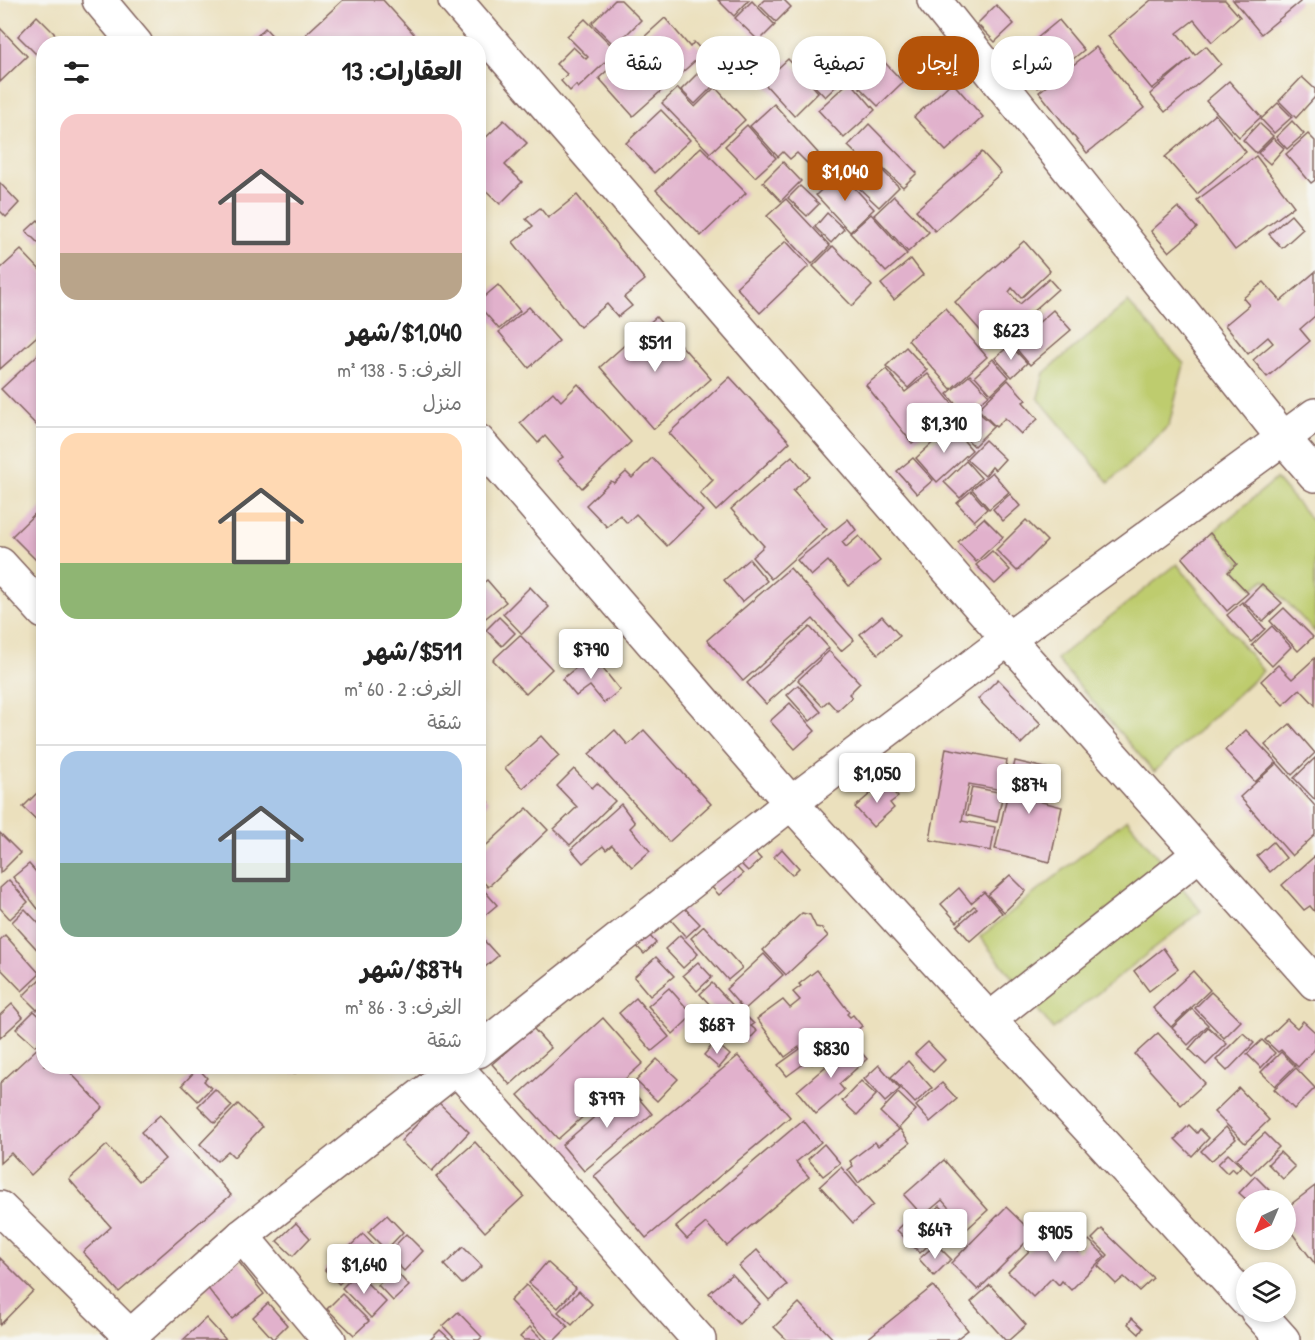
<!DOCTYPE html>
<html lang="ar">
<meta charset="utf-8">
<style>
:root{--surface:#fff;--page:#f6f6f6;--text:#222;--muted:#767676;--line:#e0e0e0;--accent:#b45309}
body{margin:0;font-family:"Patrick Hand","Playpen Sans Arabic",sans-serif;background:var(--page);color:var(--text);direction:rtl;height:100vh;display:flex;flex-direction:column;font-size:22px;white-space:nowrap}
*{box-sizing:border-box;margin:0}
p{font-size:20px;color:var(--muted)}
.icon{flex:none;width:33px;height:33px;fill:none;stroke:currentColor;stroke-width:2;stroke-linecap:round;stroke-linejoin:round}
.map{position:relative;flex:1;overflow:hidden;direction:ltr}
.details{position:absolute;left:36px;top:36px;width:450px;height:1038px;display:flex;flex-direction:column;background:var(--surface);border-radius:24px;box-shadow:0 3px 9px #0003;direction:rtl}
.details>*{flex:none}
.banner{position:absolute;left:504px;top:36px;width:570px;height:54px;direction:rtl;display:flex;gap:12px}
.needle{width:39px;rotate:224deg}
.buttons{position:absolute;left:1236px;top:1190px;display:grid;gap:12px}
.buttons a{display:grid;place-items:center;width:60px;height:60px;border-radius:50%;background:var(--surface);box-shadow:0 3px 9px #0003;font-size:30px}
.price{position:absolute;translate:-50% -51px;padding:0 14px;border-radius:6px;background:#fff;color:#222;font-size:20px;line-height:39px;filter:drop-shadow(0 2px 3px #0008)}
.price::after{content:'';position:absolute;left:50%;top:36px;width:18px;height:14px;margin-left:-9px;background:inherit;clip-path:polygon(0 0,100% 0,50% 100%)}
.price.on{background:var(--accent);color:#fff}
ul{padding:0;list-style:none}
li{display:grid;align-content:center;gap:12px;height:318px;padding:0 24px}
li+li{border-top:2px solid var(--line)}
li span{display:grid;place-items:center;height:186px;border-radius:18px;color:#555}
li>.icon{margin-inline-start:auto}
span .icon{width:108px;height:108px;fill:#fffc;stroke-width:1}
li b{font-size:26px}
h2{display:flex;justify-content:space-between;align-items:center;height:72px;padding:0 24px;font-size:26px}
.chip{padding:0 21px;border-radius:24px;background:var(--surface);box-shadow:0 3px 9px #0003;font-size:21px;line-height:54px}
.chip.on{background:var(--accent);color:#fff}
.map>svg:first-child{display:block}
.green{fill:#becc6e;stroke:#84764c;stroke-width:1.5}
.building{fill:#e1b1cc}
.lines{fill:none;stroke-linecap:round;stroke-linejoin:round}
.minor-casing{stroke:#82635e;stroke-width:36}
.tertiary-casing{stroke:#82635e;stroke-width:36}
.minor{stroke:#fff;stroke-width:33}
.tertiary{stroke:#fff;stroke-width:33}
</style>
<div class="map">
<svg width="1315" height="1340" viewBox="0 0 1315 1340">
<rect width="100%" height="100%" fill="#f6f6f2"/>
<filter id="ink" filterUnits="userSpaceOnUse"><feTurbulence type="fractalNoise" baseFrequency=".0167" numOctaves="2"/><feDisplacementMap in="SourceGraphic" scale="12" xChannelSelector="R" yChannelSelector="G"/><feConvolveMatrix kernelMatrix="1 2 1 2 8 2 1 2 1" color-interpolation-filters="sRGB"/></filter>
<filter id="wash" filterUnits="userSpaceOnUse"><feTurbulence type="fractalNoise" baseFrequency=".008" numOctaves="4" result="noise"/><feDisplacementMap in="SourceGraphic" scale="24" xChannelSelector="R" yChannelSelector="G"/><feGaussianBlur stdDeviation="1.35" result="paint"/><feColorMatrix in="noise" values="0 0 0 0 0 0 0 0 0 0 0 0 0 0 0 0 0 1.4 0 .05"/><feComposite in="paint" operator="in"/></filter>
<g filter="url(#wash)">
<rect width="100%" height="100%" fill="#ebe0bd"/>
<g class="green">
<path d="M1128 302 1184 364 1169 425 1109 483 1038 398 1044 373Z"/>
<path d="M1276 479 1315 524V632L1265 579 1253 589 1234 568 1240 562 1214 531Z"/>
<path d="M1177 564 1263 671 1154 772 1056 659Z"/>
<path d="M1127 819 1201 911 1053 1029 980 937Z"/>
</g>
<g id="blocks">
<g class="building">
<path d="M343 0H383L423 44H343L339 39 333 44H313L305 35Z"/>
<path d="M615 0H621L641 20 615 46 592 23Z"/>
<path d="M718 0H749L734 16Z"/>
<path d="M764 0H784L791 7 776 22 759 5Z"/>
<path d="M1151 0H1225L1240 17 1212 42 1194 20 1177 33 1195 55 1206 46 1221 64 1165 112 1150 94 1191 58 1152 89 1108 36Z"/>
<path d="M1233 0H1299L1300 2 1261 34Z"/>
<path d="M752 1 775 25 759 41 735 18Z"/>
<path d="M996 5 1014 24 995 42 977 24Z"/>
<path d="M37 16 56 35 48 44H44V48L37 55 18 36Z"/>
<path d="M665 18 690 47 694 42 704 53 633 116 599 78Z"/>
<path d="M585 19 617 51 578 88 576 85 570 91 561 81 567 74 556 64 573 47 586 59 588 57 567 36Z"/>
<path d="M1059 20 1084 50 1038 88 1013 58Z"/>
<path d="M0 28 27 56 0 82Z"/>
<path d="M265 28 280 44H249Z"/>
<path d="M1096 47 1144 108 1087 153 1039 92Z"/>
<path d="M837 48 856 67 825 97 807 78Z"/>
<path d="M875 52 903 82 878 106 849 77Z"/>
<path d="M788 59 818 92 794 116 763 82Z"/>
<path d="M699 72 713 86 695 104 681 90Z"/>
<path d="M1302 77 1315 89V97L1296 118 1279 101Z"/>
<path d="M850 81 875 110 844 138 818 110Z"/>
<path d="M1229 81 1261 117 1239 137 1206 101Z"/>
<path d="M952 82 983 117 946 151 914 117Z"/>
<path d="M715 87 745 120 710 153 662 103 678 88 695 107Z"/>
<path d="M1278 103 1292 117 1274 133 1261 119Z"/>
<path d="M774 104 818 153 807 163 797 153 790 159 783 152 778 157 750 126Z"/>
<path d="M661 110 690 140 654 173 626 143Z"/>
<path d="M1215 114 1246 152 1197 194 1165 157Z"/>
<path d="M504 120 527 143 505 165 522 182 500 204 478 183V145Z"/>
<path d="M1292 121 1304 134 1287 149 1276 137Z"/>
<path d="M1259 123 1273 136 1256 153 1243 140Z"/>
<path d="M869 124 917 173 903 187 879 165 878 166 899 187 879 207 858 187 874 171 848 146Z"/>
<path d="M747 125 776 158 755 177 725 146Z"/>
<path d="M1308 134 1315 141V180L1311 183 1286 154Z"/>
<path d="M1273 138 1284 148 1270 164 1258 153Z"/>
<path d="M701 147 746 193 701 236 656 190Z"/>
<path d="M982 152 1001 173 935 231 916 210Z"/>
<path d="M1256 156 1294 206 1235 250 1197 200Z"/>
<path d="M783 162 801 181 781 201 763 182Z"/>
<path d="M840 172 874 209 850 232 816 195Z"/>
<path d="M0 183 19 203 6 217 0 211Z"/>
<path d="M800 186 819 204 807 216 788 198Z"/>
<path d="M577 195 645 280 624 297 632 306 618 317 607 304 580 327 513 242 533 226 526 219 540 208 548 218Z"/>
<path d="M894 196 929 232 908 252 874 215Z"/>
<path d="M786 199 830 246 812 264 767 216Z"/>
<path d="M1178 207 1197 228 1169 252 1151 231Z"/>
<path d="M827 213 844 229 831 243 815 227Z"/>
<path d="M871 214 907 254 886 272 850 233Z"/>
<path d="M1291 215 1303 229 1282 248 1269 234Z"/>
<path d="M38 220 44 226V237L38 243 26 231Z"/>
<path d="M786 241 809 266 760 313 736 287Z"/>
<path d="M1024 241 1050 271 1021 298 1012 288 1009 292 1020 304 1049 279 1058 289 994 346 955 302Z"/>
<path d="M833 246 872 286 852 306 813 266Z"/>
<path d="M21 250 44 274V330L0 369V269Z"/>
<path d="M911 259 923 275 894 300 881 284Z"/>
<path d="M1315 272V316L1300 329 1310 341 1267 377 1253 360 1273 343 1268 337 1248 354 1225 325 1249 305 1243 298 1264 282 1281 301Z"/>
<path d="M498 285 520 311 499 329 478 305V302Z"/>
<path d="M529 307 559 341 529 368 499 332Z"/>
<path d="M945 308 987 357 951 389 908 340Z"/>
<path d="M1053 310 1071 330 1030 365 1013 345Z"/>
<path d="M656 317 711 379 654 429 600 367Z"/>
<path d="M1010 345 1027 363 1012 377 995 358Z"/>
<path d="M906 347 927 370 908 388 886 366Z"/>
<path d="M44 349V433L1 389Z"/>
<path d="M993 359 1009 377 991 394 975 376Z"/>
<path d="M886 369 905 392 928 374 962 416 941 432 935 425 912 443 866 385Z"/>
<path d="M970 375 989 395 965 415 947 394Z"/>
<path d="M730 377 790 442 716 511 700 493 713 480 669 433Z"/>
<path d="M1008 380 1026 400 1023 402 1038 419 1021 434 1005 418 996 427 978 409Z"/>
<path d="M578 384 631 442 582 488 557 461 563 457 545 436 538 443 520 423 553 392 561 401Z"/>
<path d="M975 409 994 426 974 446 956 429Z"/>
<path d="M951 426 972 450 937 482 916 458Z"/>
<path d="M985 440 1005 459 995 470 992 467 985 476 966 459Z"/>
<path d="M792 456 809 476 793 491 827 529 771 579 752 557 764 546 731 509Z"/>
<path d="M652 458 703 511 667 546 636 514 627 523 620 515 607 527 586 505 611 481 614 483 626 472 632 478Z"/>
<path d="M913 458 933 480 917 494 897 471Z"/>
<path d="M966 461 981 478 960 498 944 482Z"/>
<path d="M992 472 1009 492 989 509 972 489Z"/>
<path d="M971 491 987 509 974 521 957 503Z"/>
<path d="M1010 494 1020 506 1003 521 993 509Z"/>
<path d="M44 505V568L12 536Z"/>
<path d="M984 518 1003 537 976 562 958 542Z"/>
<path d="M848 519 856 530 842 542 846 547 859 536 880 561 849 586 828 561 811 576 797 560Z"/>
<path d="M1026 520 1047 541 1017 571 996 550Z"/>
<path d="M1210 533 1237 564 1228 572 1248 593 1227 611 1182 558Z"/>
<path d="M992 551 1010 570 995 584 976 565Z"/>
<path d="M749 559 767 581 742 602 724 580Z"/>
<path d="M790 568 854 640 841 651 813 619 743 681 707 640Z"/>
<path d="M487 580 506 602 478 624V587Z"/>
<path d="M1262 584 1282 603 1263 621 1244 602Z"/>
<path d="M530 587 549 607 522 634 503 614Z"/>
<path d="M1242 602 1265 629 1251 642 1227 615Z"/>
<path d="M1284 608 1313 637 1298 651 1270 621Z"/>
<path d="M882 616 900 636 878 654 860 634Z"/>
<path d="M499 617 515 633 502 646 486 630Z"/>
<path d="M1272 626 1291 647 1272 666 1252 645Z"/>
<path d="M810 627 829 648 766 704 747 683Z"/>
<path d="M520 635 552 669 526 694 493 660Z"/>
<path d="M829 651 860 683 849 694 852 697 837 711 828 701 822 706 798 680Z"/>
<path d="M592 655 620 690 604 703 590 686 576 696 562 679Z"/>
<path d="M1315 658V705L1300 689 1283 705 1261 681 1278 665 1292 679Z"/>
<path d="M998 679 1041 724 1021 744 978 699Z"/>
<path d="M798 685 821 712 810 721 787 695Z"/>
<path d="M790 703 815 731 795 749 770 721Z"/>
<path d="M1290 724 1315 753 1292 775 1265 745Z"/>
<path d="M615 730 628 745 644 730 711 804 669 842 589 754Z"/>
<path d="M1246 730 1276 762 1255 782 1225 750Z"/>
<path d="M541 736 559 756 523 788 505 768Z"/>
<path d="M946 748 1007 760 1002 790 969 784 962 821 995 827 991 851 930 840Z"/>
<path d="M1315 758V800L1294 778Z"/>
<path d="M1015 761 1054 770 1049 792 1036 789 1034 800 1062 807 1050 862 995 849Z"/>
<path d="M1277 763 1315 806V835L1292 856 1240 797Z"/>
<path d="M574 769 592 788 597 783 615 801 570 845 554 829 577 807 557 786Z"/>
<path d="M884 782 898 797 890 803 894 808 873 827 855 807Z"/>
<path d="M972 787 1003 793 997 822 966 815Z"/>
<path d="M478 790 489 802 478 811Z"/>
<path d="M39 791 44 796 42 825 23 807Z"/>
<path d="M621 804 635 823 630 828 650 851 632 867 612 845 606 850 603 846 583 863 571 849Z"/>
<path d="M527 808 548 830 488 887 478 876V853Z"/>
<path d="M0 833 20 853 0 873Z"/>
<path d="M1273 842 1286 858 1270 872 1257 856Z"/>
<path d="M746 843 761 859 748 871 733 856Z"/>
<path d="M782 849 799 868 792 875 774 857Z"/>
<path d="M1315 856V912L1310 906 1304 910 1282 885Z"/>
<path d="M730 860 743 874 719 895 706 881Z"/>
<path d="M29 864 44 881V904L38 909 13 877Z"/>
<path d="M1010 875 1026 891 1004 912 988 895Z"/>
<path d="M9 880 28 902 10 919 0 908V888Z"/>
<path d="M481 887 497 905 478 921V889Z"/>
<path d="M959 888 971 903 984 892 1002 913 970 941 957 926 977 908 974 906 957 922 941 904Z"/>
<path d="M677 900 700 924 686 937 664 912Z"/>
<path d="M25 909 44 929V957L12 922Z"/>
<path d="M802 913 810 915 816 927 821 928 828 936 786 975 763 950Z"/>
<path d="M704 926 742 968 728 980 691 938Z"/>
<path d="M644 929 656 943 644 954 632 941Z"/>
<path d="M478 934 498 956 478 973Z"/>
<path d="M5 935 40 974 22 991 0 968V940Z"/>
<path d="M680 935 698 954 683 968 665 949Z"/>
<path d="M1163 948 1178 969 1149 991 1134 971Z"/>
<path d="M764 954 783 975 744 1010 726 989Z"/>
<path d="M656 957 674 976 650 996 634 977Z"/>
<path d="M698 962 712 977 697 991 683 975Z"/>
<path d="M817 970 849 1012 847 1014 850 1017 853 1015 862 1026 812 1064 809 1060 787 1076 778 1065 800 1049 799 1047 785 1057 757 1019 783 1000 790 1008 800 1000 793 992 801 986 799 984Z"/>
<path d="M1193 971 1210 990 1171 1027 1153 1008Z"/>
<path d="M40 979 44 983V1004L37 1010 23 996Z"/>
<path d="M712 983 738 1011 726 1022 700 994Z"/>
<path d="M669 988 693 1015 673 1034 648 1006Z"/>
<path d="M1211 992 1241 1021 1224 1038 1195 1008Z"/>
<path d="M636 998 669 1037 652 1051 619 1013Z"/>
<path d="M12 1004 23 1017 0 1038V1015Z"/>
<path d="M1192 1009 1208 1025 1188 1045 1172 1028Z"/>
<path d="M34 1011 44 1020V1037L35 1046 16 1029Z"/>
<path d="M741 1011 754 1024 751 1026 757 1031 746 1043 727 1024Z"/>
<path d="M603 1018 643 1063 558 1139 518 1095Z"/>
<path d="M1287 1019 1297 1028 1303 1021 1315 1032V1049L1298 1067 1281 1050 1278 1052 1265 1040Z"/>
<path d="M1208 1027 1227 1044 1206 1065 1189 1049Z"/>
<path d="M533 1028 551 1048 510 1085 492 1064Z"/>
<path d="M1158 1033 1205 1083 1181 1105 1135 1054Z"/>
<path d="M1243 1033 1254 1043 1227 1071 1216 1060Z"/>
<path d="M1262 1040 1275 1053 1261 1068 1247 1054Z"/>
<path d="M715 1042 730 1055 719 1068 704 1055Z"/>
<path d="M928 1042 945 1060 933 1072 915 1054Z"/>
<path d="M853 1043 867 1059 839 1084 844 1090 816 1114 797 1091Z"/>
<path d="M42 1044 44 1066H64L103 1107 31 1175 11 1153 0 1163V1083Z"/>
<path d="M1281 1052 1295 1066 1275 1086 1261 1072Z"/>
<path d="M738 1056 790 1117 646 1238 594 1176Z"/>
<path d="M657 1059 678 1079 657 1101 636 1081Z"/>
<path d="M908 1061 932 1088 915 1103 891 1077Z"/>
<path d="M879 1065 900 1089 885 1102 864 1079Z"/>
<path d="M288 1066H305L294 1074Z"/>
<path d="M198 1068 207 1078 204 1081 211 1088 198 1101 182 1085Z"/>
<path d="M1296 1068 1315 1088 1294 1109 1274 1089Z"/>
<path d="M861 1081 876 1095 857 1115 842 1101Z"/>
<path d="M942 1083 957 1099 930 1122 916 1106Z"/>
<path d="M629 1087 652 1114 584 1171 562 1145Z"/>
<path d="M1239 1088 1269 1120 1245 1143 1214 1112Z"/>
<path d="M215 1089 232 1106 215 1123 198 1106Z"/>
<path d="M898 1093 916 1110 898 1129 880 1112Z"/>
<path d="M438 1102 469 1132 432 1171 401 1141Z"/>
<path d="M238 1104 262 1127 234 1157 228 1151 217 1161 200 1144Z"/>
<path d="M160 1115 231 1195 119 1292 83 1252 111 1227 69 1179 107 1145 139 1181 165 1159 141 1132Z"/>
<path d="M803 1120 821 1142 796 1162 809 1177 727 1246 706 1223 687 1239 676 1227Z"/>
<path d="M1189 1125 1197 1133 1200 1129 1209 1138 1192 1156 1175 1139Z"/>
<path d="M1226 1127 1236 1139 1211 1161 1201 1151Z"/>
<path d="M900 1129 910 1143 858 1183 848 1170 853 1166 850 1161 875 1142 878 1146Z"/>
<path d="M1265 1133 1279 1147 1251 1174 1236 1159Z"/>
<path d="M475 1142 524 1196 485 1232 436 1177Z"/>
<path d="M824 1144 840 1163 823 1176 808 1159Z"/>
<path d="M1280 1152 1295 1167 1283 1179 1268 1164Z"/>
<path d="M1228 1154 1241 1166 1236 1172 1232 1168 1227 1173 1218 1164Z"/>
<path d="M944 1160 988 1210 967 1229 942 1200 923 1216 904 1195Z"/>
<path d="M841 1167 873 1205 853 1223 820 1186Z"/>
<path d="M1255 1176 1269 1190 1259 1200H1247L1239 1193Z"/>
<path d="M1315 1186V1264L1286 1225V1208Z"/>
<path d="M940 1206 963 1230 950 1242 928 1217Z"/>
<path d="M1006 1207 1034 1234 978 1290 951 1263Z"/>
<path d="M915 1213 937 1237 920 1253 897 1230Z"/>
<path d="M387 1215 403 1232 386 1250 368 1232Z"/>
<path d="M296 1223 310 1238 293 1256 277 1241Z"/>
<path d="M1053 1227 1078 1252 1089 1240 1105 1256 1071 1290 1062 1281 1059 1285 1052 1278 1033 1297 1008 1272Z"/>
<path d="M1102 1229 1153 1278 1139 1291 1124 1277 1116 1284 1098 1266 1108 1255 1092 1239Z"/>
<path d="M363 1234 391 1264 374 1280 346 1250Z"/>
<path d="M406 1234 423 1251 404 1271 387 1254Z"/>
<path d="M936 1244 951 1259 934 1276 919 1259Z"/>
<path d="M463 1247 482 1266 462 1284 444 1265Z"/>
<path d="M757 1250 787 1285 769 1300 739 1266Z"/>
<path d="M341 1254 356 1267 339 1284 325 1270Z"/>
<path d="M0 1258 33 1291 0 1325Z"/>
<path d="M238 1261 264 1294 232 1319 206 1286Z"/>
<path d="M547 1262 576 1288 558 1308 529 1283Z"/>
<path d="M395 1270 409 1286 393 1301 378 1285Z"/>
<path d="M357 1273 386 1302 371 1318 342 1288Z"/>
<path d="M732 1274 760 1304 739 1324 709 1293Z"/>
<path d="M526 1285 568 1327 555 1340H548L510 1301Z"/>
<path d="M990 1285 1026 1325 1009 1340H1005L971 1302Z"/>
<path d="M933 1286 968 1330 955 1340H866Z"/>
<path d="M579 1291 592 1304 572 1325 558 1312Z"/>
<path d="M342 1294 369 1321 354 1335 327 1309Z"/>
<path d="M268 1303 287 1325 273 1339 253 1317Z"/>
<path d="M799 1303 834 1340H787L774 1327Z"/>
<path d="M458 1312 482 1337 479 1340H456L443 1326Z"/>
<path d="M206 1318 226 1340H183Z"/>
<path d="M1132 1318 1143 1328 1139 1334 1128 1324Z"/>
<path d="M530 1327 543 1340H524L520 1337Z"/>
<path d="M440 1330 451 1340H430Z"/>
</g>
</g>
</g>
<g filter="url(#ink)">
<use href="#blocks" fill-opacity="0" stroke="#82635e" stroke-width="1.5"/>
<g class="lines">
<defs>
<g id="minor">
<path d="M455 0 1008 639 1315 983"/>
<path d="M934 0 1284 439 1315 475"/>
<path d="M0 564 44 612"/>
<path d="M990 1019 1199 854"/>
<path d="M478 1051 791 803 1008 639 1315 415"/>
<path d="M455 1066 699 1340"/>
<path d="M0 1208 130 1336"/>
<path d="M242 1236 329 1340"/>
<path d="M126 1340 242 1236 459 1066"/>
</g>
<g id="tertiary">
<path d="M99 0 136 44"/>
<path d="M478 441 791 803 1246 1300"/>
<path d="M1257 1311 1283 1340"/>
</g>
</defs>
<use href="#minor" class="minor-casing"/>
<use href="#tertiary" class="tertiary-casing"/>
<use href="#minor" class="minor"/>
<use href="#tertiary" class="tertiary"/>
</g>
</g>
</svg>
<div class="buttons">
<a><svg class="needle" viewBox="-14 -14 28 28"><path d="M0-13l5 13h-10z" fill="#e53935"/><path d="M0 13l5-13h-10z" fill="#767676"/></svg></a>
<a><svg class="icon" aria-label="layers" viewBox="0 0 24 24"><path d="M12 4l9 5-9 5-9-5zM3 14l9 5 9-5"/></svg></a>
</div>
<b class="price on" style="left:845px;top:202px">$1,040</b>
<b class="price" style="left:1011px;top:361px">$623</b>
<b class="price" style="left:655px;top:373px">$511</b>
<b class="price" style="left:944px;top:454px">$1,310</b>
<b class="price" style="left:591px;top:680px">$790</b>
<b class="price" style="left:877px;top:804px">$1,050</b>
<b class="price" style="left:1029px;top:815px">$874</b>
<b class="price" style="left:717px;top:1055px">$687</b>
<b class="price" style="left:831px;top:1079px">$830</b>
<b class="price" style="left:607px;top:1129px">$797</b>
<b class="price" style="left:935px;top:1260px">$647</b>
<b class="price" style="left:1055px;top:1263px">$905</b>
<b class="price" style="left:364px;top:1295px">$1,640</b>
<div class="banner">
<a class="chip">شراء</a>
<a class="chip on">إيجار</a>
<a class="chip">تصفية</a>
<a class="chip">جديد</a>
<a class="chip">شقة</a>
</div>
<section class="details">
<h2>العقارات: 13<svg class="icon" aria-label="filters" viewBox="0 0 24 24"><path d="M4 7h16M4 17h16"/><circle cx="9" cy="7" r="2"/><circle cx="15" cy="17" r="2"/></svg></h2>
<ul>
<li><span style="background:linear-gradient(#f6c9c9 75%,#b9a48a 0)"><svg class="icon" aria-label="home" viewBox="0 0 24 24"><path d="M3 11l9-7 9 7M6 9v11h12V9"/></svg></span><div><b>$1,040/شهر</b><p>الغرف: 5 · 138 m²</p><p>منزل</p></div></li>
<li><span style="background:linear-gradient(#ffd9b3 70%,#8fb573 0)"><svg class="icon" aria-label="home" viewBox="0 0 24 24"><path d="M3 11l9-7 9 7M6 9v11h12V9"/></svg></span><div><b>$511/شهر</b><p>الغرف: 2 · 60 m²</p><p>شقة</p></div></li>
<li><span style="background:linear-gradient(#a9c7e8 60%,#7fa58c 0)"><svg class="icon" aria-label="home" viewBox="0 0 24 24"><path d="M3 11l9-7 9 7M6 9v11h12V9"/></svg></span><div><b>$874/شهر</b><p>الغرف: 3 · 86 m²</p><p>شقة</p></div></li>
</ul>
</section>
</div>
